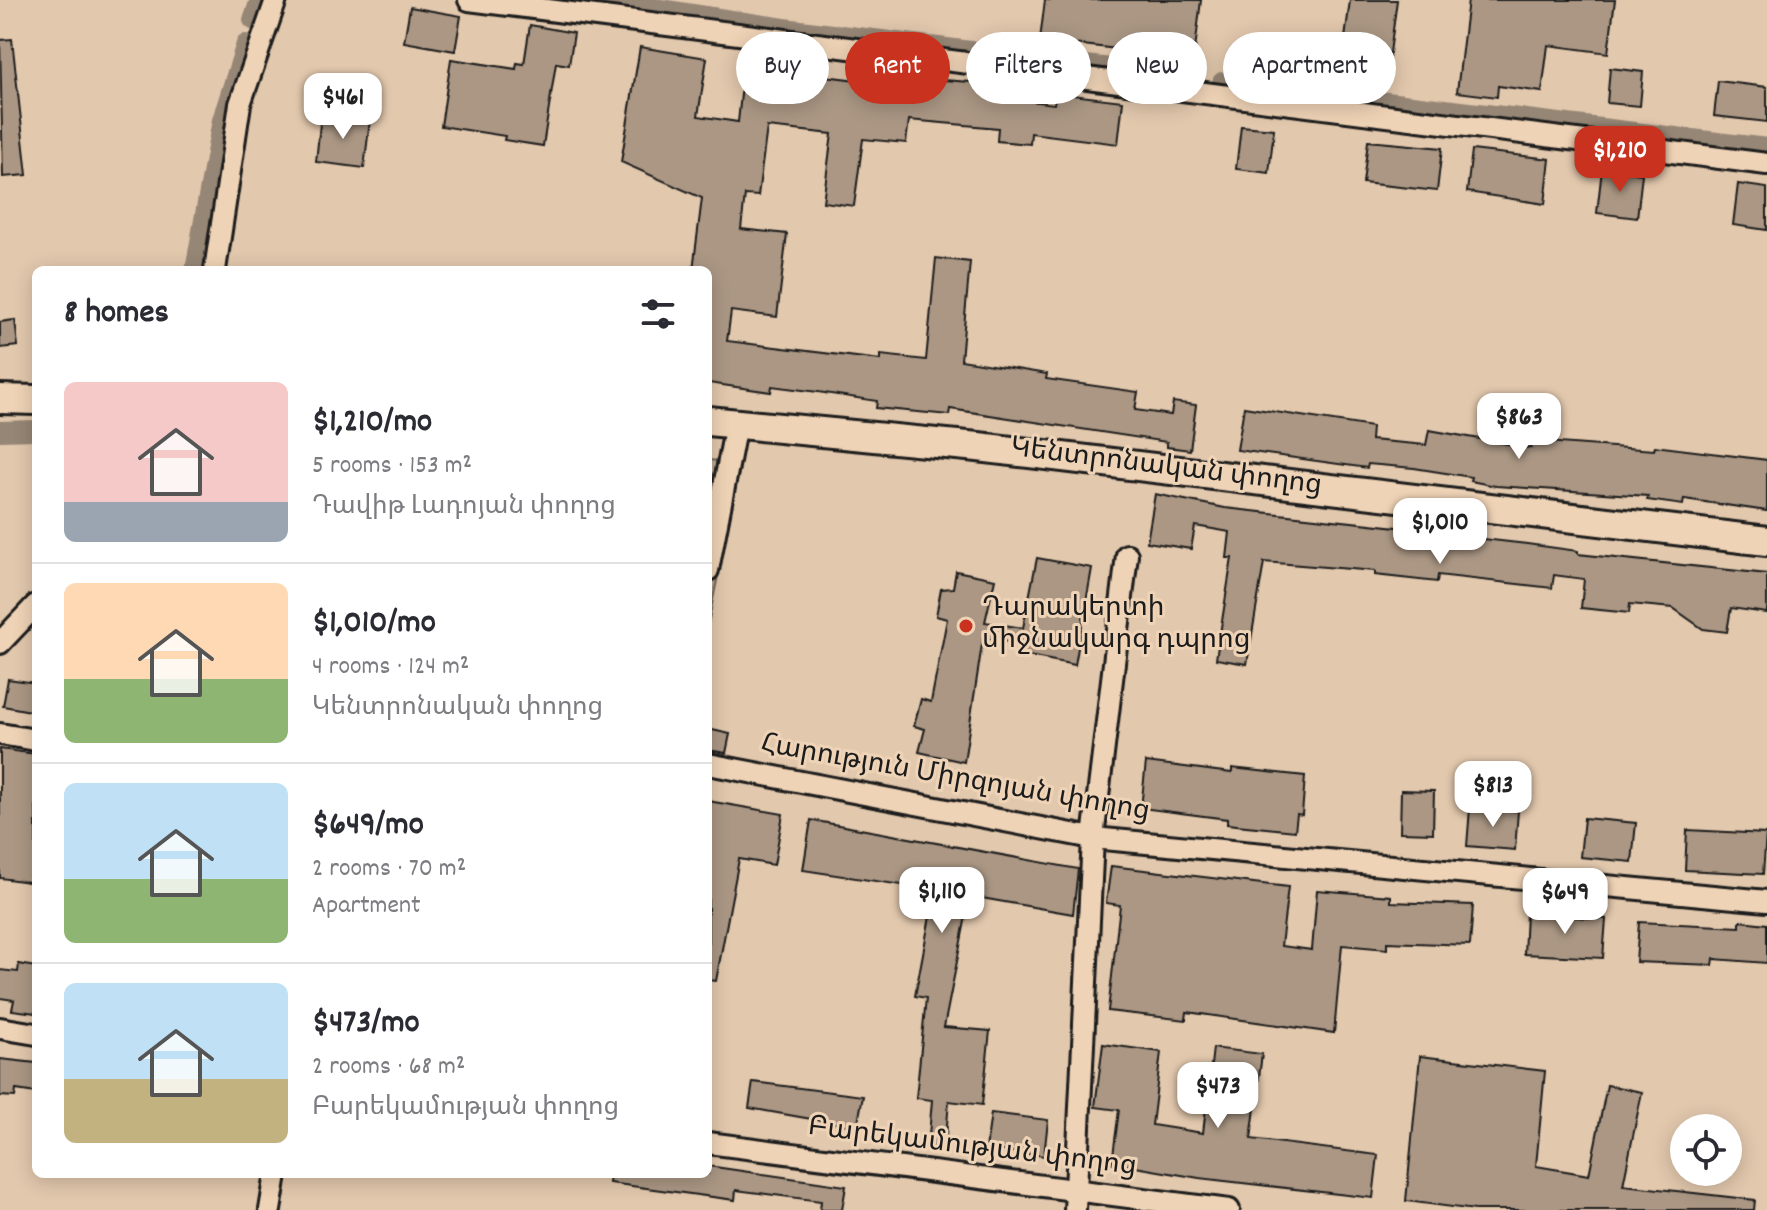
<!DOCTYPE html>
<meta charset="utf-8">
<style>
:root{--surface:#fff;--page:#f7f7f7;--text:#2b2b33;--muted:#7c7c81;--line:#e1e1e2;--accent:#c8321e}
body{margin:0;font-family:Dekko,"Noto Sans Armenian",sans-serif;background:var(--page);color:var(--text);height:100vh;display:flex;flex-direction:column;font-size:30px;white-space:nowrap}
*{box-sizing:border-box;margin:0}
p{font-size:26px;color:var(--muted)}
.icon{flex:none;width:44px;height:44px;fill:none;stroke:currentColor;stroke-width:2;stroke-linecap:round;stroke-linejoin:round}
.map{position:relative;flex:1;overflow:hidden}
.details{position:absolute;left:32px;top:266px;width:680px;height:912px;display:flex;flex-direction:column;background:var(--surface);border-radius:12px;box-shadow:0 4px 20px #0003}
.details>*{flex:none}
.banner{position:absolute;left:736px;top:32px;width:760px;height:72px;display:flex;gap:16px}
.fabs{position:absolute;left:1670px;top:1114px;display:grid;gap:16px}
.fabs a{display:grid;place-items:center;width:72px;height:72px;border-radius:50%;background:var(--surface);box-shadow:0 4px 20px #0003;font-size:40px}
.price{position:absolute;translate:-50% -68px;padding:0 18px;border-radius:16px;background:#fff;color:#222;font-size:26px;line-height:52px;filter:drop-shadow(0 2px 4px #0008)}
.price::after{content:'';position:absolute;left:50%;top:48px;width:24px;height:18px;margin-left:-12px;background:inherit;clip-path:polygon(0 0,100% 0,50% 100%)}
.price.on{background:var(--accent);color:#fff}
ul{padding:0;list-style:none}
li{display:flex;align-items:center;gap:24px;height:200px;padding:0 32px}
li+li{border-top:2px solid var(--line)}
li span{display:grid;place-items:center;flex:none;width:224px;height:160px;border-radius:12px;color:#555}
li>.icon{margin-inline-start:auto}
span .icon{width:96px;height:96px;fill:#fffc;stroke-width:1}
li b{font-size:34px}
h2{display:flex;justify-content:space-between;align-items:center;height:96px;padding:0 32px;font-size:34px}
.chip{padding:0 28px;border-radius:36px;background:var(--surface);box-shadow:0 4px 20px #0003;font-size:28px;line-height:72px}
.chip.on{background:var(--accent);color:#fff}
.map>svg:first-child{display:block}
.green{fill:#c1ab95;stroke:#6e6458;stroke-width:2}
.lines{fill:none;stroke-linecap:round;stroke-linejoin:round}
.canal{stroke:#968675;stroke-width:20}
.building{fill:#ab9784;stroke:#1c1c1c;stroke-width:2}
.street-casing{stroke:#1c1c1c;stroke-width:26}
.secondary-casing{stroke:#1c1c1c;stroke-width:34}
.street{stroke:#efd3b6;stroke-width:20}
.secondary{stroke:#efd3b6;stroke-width:28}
.poi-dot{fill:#c8321e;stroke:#efd3b6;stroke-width:3}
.labels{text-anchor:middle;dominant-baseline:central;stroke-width:6;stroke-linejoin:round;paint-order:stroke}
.street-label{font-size:28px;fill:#1c1c1c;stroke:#efd3b6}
.poi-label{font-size:28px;fill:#1c1c1c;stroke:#efd3b6;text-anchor:start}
</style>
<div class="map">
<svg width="1767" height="1210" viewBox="0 0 1767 1210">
<rect width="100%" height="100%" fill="#e2c8ad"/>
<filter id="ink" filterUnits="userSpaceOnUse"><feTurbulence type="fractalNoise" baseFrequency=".0125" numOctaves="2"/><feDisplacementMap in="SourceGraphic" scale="16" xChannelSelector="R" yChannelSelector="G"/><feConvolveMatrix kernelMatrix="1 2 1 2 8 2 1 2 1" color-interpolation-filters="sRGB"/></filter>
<g filter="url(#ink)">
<path class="green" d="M708 460 741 463 708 624Z"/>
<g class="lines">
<g class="canal">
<path d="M603 0 784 28 1193 78"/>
<path d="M253 20 260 0"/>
<path d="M1222 82 1767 148"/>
<path d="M195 270 222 120 246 44"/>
<path d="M0 431 36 430"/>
</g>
</g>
<g class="building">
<path d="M1045 0H1201L1194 58 1040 40Z"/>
<path d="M1350 0H1397L1386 83 1340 77Z"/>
<path d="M1468 0H1615L1608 53 1548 45 1542 92 1498 86 1497 97 1457 92Z"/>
<path d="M410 7 461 16 455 51 404 42Z"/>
<path d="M530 25 574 33 569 65 556 63 543 146 504 140 505 136 441 126 451 59 516 69 517 63 524 64Z"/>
<path d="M12 39 27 175 3 177 0 40Z"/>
<path d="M640 47 707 58 698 116 738 122 744 66 929 89 930 79 998 84 997 97 1054 104 1056 93 1123 101 1118 144 1031 133 1030 144 997 141 998 128 909 120 906 143 863 139 854 206 823 202 832 134 767 127 758 196 745 195 741 229 787 234 777 317 731 311 727 341 881 360V355L926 360 936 258 970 262 961 360 1047 374 1046 379 1138 392 1135 410 1171 415 1173 402 1196 405 1190 450 1167 447V442L950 409 949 415 876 408 877 401 818 392 772 386 771 392 708 383V270H693L702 198 621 162Z"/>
<path d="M1610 68 1643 72 1640 106 1607 103Z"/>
<path d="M1718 81 1767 87V122L1714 116Z"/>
<path d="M321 114 370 120 364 168 316 162Z"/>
<path d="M1241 126 1274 129 1269 173 1236 169Z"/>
<path d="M1368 141 1442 148 1437 191 1363 183Z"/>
<path d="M1472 150 1550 159 1545 204 1467 192Z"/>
<path d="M1602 169 1642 174 1637 218 1597 213Z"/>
<path d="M1738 184 1767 188V230L1733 225Z"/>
<path d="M15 320 18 346 0 348V322Z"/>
<path d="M1244 407 1372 427 1371 440 1426 445 1429 430 1531 448 1532 441 1654 450 1655 446 1767 460V511L1684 499 1683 505 1647 500 1648 496 1496 486 1470 481 1471 477 1414 468 1368 464 1367 468 1237 450Z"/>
<path d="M1155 494 1225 508 1415 529 1413 543 1447 546 1449 535 1527 544 1578 551V554L1767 574V613L1731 608 1727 632 1703 629 1673 608 1630 604 1629 613 1581 608 1584 579 1554 575 1552 588 1438 575 1437 582 1375 575V571L1264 562 1247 664 1216 659 1232 558H1227L1230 532 1195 526 1191 549 1147 542Z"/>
<path d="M1037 558 1092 568 1075 665 1019 654 1021 644 983 638 964 762 919 752 925 729 914 726 921 699 931 702 947 619 936 616 941 589 953 588 956 571 995 579 985 622 1023 628Z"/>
<path d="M8 679 36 683V712L3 706Z"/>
<path d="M708 729 730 734 726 753 708 750Z"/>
<path d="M0 749 36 754V883L0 878Z"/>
<path d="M1146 762 1232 773V768L1305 776 1302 815 1297 814 1295 831 1227 824V819L1141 808Z"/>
<path d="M1401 790 1434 791 1433 833 1400 832Z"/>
<path d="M708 801 783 814 774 865 739 859 716 981 708 980Z"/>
<path d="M1470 808 1518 811 1515 850 1467 846Z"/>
<path d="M1584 818 1636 823 1632 862 1580 857Z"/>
<path d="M811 820 1078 869 1073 914 970 896 944 1027 990 1031 982 1105 949 1101 945 1149 928 1147 932 1100 916 1098 926 998 915 996 935 890 803 870Z"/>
<path d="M1687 830 1766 834 1763 874 1685 870Z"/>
<path d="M1111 866 1288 887 1281 946 1312 950 1317 890 1391 896V902L1473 905 1470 945 1387 942V949L1342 945 1334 1033 1187 1012 1186 1020 1108 1011 1120 905 1106 903Z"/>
<path d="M1526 914 1606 919 1603 958 1524 954Z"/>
<path d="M1740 921 1767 924V963L1714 959 1713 965 1636 962 1639 922 1740 927Z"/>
<path d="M19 964 36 967V1013L12 1010 14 1000 0 998V970L18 972Z"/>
<path d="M1103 1044 1161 1052 1152 1125 1203 1133 1213 1048 1262 1054 1251 1139 1378 1155 1373 1198 1199 1178 1112 1163 1119 1110 1095 1107Z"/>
<path d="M1420 1056 1545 1071 1536 1166 1589 1175 1607 1085 1642 1092 1623 1185 1755 1200 1754 1210H1475L1406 1201Z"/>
<path d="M0 1059 36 1063V1093L16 1090 15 1097 0 1096Z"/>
<path d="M753 1082 863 1096 857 1127 749 1108Z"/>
<path d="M991 1113 1048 1120 1044 1156 986 1149Z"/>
<path d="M708 1166 846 1186 842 1210H820L821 1201 736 1190 735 1200 609 1183 610 1174H708Z"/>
</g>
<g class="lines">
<defs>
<g id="street">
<path d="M469 0 1767 164"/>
<path d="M215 270 240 104 276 0"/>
<path d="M708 570 736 424"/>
<path d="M0 643 36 605"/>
<path d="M0 734 36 740"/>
<path d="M708 764 1093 838 1767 901"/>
<path d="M0 1028 36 1034"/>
<path d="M708 1143 1229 1210"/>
<path d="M270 1210 276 1174"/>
<path d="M1075 1210 1093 838 1127 555"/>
</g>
<g id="secondary">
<path d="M0 399 36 400"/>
<path d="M708 421 978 447 1767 541"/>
</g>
</defs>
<use href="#street" class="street-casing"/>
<use href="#secondary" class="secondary-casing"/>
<use href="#street" class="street"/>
<use href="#secondary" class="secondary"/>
</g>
</g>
<circle class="poi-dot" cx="966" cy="626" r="8"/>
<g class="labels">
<g class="street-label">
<text transform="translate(1166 469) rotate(7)">Կենտրոնական փողոց</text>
<text transform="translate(955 780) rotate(10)">Հարություն Միրզոյան փողոց</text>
<text transform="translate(972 1149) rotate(7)">Բարեկամության փողոց</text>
</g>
<g class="poi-label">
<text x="982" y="610">Դարակերտի<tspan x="982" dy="32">միջնակարգ դպրոց</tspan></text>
</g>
</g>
</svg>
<div class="fabs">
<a><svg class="icon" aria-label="locate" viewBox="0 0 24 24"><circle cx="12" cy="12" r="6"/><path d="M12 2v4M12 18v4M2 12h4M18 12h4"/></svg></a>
</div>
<b class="price" style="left:343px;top:141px">$461</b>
<b class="price on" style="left:1620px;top:194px">$1,210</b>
<b class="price" style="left:1519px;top:461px">$863</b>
<b class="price" style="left:1440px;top:566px">$1,010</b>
<b class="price" style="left:1493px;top:829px">$813</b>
<b class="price" style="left:942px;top:935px">$1,110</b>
<b class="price" style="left:1565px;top:936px">$649</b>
<b class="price" style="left:1218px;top:1130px">$473</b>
<div class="banner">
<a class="chip">Buy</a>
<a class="chip on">Rent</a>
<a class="chip">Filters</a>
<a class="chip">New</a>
<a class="chip">Apartment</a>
</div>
<section class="details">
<h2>8 homes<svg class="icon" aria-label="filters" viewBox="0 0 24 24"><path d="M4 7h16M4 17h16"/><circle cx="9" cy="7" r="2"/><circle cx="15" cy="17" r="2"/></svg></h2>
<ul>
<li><span style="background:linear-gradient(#f6c9c9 75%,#9aa5b1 0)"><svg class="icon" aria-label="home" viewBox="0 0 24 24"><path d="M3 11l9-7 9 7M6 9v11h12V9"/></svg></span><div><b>$1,210/mo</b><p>5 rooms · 153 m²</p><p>Դավիթ Լադոյան փողոց</p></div></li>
<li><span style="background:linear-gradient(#ffd9b3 60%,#8fb573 0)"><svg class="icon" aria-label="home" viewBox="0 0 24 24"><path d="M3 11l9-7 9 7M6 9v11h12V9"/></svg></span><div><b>$1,010/mo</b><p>4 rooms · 124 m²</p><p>Կենտրոնական փողոց</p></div></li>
<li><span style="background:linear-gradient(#bfe0f5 60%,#8fb573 0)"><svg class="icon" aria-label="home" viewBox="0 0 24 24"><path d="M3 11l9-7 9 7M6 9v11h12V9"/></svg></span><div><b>$649/mo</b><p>2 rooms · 70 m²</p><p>Apartment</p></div></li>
<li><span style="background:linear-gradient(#bfe0f5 60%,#c2b280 0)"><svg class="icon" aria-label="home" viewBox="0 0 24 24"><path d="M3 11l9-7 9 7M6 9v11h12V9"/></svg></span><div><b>$473/mo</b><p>2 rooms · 68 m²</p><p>Բարեկամության փողոց</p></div></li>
</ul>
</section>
</div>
